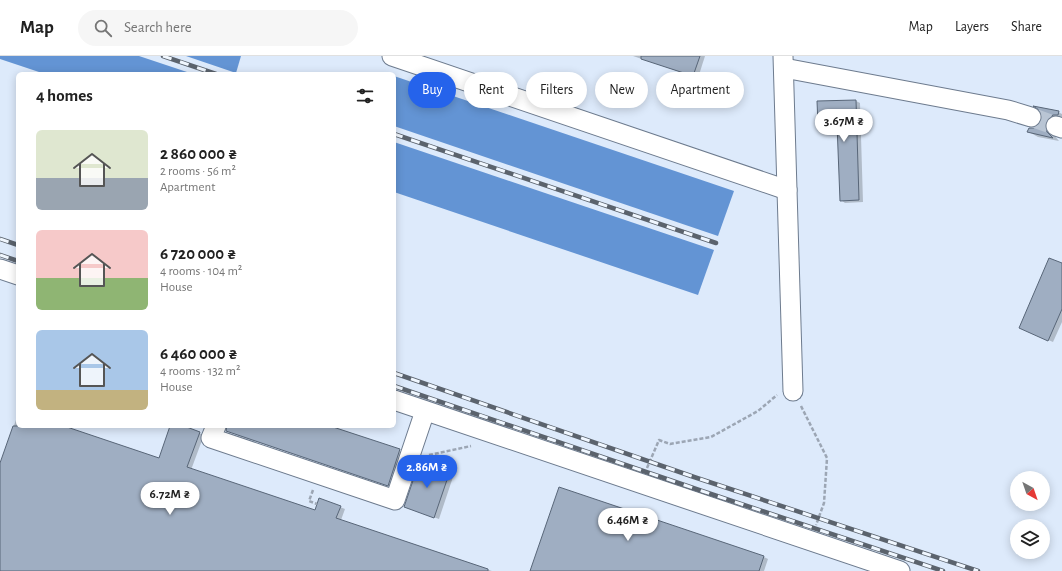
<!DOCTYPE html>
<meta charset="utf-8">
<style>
:root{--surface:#fff;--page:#f6f6f6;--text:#222;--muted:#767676;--line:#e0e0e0;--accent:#2563eb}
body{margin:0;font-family:"Alegreya Sans",sans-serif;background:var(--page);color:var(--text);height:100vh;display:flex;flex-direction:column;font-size:15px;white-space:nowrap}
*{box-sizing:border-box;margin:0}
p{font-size:13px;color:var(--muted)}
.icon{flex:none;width:22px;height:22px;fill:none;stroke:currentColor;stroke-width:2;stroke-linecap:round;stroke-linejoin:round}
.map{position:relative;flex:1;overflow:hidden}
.sheet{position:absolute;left:16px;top:16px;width:380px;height:356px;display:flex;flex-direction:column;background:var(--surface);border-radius:6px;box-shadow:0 2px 10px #0003}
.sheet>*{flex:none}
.banner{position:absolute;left:408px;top:16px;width:380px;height:36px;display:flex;gap:8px}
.needle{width:26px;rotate:140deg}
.controls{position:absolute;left:1010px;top:415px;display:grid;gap:8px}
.controls a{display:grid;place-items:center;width:40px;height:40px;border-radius:50%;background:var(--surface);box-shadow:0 2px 10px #0003;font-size:20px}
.price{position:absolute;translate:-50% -34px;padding:0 9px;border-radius:14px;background:#fff;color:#222;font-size:13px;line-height:26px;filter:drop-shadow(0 1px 2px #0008)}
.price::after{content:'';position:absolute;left:50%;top:24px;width:12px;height:9px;margin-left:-6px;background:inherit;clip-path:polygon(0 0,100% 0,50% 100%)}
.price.active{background:var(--accent);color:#fff}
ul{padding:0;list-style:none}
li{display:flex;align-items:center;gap:12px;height:100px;padding:0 20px}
li span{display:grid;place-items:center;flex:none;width:112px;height:80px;border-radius:6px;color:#555}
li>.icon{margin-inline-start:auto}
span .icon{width:48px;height:48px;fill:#fffc;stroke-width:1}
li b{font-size:17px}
h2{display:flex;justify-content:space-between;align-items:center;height:48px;padding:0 20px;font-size:17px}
.chip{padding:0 14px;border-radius:18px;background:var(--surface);box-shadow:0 2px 10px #0003;font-size:14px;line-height:36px}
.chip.active{background:var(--accent);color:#fff}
header{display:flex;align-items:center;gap:24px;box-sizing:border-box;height:56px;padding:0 20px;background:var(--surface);border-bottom:1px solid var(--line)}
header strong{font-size:19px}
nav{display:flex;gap:22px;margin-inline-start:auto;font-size:14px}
.search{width:280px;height:36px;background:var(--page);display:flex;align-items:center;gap:10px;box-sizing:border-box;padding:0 14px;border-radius:22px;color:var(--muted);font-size:15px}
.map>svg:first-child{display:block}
.water{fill:#6394d4}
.shadow{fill:#0003}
.building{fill:#9faec2;stroke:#586678}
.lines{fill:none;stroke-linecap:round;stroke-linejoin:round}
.minor-tunnel{stroke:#b9c5d4;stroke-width:19;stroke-dasharray:19 10;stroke-linecap:butt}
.minor-casing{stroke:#6d7b8e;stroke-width:21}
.path{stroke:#9ca6b4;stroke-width:2.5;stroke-dasharray:4 2;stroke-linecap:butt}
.minor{stroke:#fff;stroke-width:19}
.rail-casing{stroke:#5b636d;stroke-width:4.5}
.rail{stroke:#f0f7ff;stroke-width:3;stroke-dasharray:9;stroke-linecap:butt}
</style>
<header>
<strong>Map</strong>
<div class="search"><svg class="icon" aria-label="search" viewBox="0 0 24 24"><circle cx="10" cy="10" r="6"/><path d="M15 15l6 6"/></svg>Search here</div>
<nav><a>Map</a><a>Layers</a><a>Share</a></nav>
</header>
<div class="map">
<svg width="1062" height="515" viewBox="0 0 1062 515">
<rect width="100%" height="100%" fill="#ddeafb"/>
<g class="water">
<path d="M0 0H139L193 18H45L0 3Z"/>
<path d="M186 0H241L236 17Z"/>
<path d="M394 20 734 135 718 180 394 70Z"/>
<path d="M394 86 714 194 698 239 394 136Z"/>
</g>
<g class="shadow">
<path d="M633 0H705L698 22Z"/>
<path d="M856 45 860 47 863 146 845 147 841 144 838 70 824 71 819 68Z"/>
<path d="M1058 56 1062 58V65L1054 79 1059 85 1038 81 1029 76 1039 70 1043 64Z"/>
<path d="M1062 208V266L1053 286 1025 274Z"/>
<path d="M18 358V370H61L159 403 171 370H181L204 379 191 414 315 456 340 451 345 453 341 464 492 515H0V410Z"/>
<path d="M237 370H327L404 397 393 432 239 380 234 377Z"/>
<path d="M450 416 454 418 439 463 405 451Z"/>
<path d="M560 432 764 501 768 503 764 515H532Z"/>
</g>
<g class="building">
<path d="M641 0H700L693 20 641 3Z"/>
<path d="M856 44 859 144 840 145 837 68 818 69 817 45Z"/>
<path d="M1033 50 1059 55 1058 59H1053L1049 62 1045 67V73L1048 77 1053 82 1027 76 1029 72H1034L1038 69 1042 64V58L1039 54Z"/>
<path d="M1049 202 1062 207V253L1048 285 1019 272Z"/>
<path d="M13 370H64L159 402 170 370H184L200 376 187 411 315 454 319 442 341 450 336 462 488 513V515H0V407Z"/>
<path d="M227 370H330L400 393 388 430 226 375Z"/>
<path d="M420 404 450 415 434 462 404 451Z"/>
<path d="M559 431 764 500 759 515H530Z"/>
</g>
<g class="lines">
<path class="minor-tunnel" d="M1031 61 1056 70"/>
<defs>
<g id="minor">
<path d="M392 0 787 134"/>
<path d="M783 0 793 335"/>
<path d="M784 12 1008 54 1031 61"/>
<path d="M1056 70 1062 72"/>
<path d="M0 213 18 219"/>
<path d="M394 344 900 515"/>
<path d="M216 370 211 382 395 444 425 355"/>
</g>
</defs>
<use href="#minor" class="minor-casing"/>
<g class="path">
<path d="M801 350 827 402 824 447 816 469"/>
<path d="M429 399 471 390"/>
<path d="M647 412 659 384 670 388 711 381 758 355 777 339"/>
<path d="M313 434 309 445 317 448"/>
</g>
<use href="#minor" class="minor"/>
<defs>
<g id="rail">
<path d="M163 0 216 18"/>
<path d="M394 78 716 187"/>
<path d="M0 183 18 189"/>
<path d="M0 199 18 205"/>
<path d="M394 317 694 421 978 515"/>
<path d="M394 330 702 435 943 515"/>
</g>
</defs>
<use href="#rail" class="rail-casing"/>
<use href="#rail" class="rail"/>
</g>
</svg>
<div class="controls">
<a><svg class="needle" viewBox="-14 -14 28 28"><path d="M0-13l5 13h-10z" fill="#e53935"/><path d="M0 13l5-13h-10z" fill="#767676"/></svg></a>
<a><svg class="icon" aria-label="layers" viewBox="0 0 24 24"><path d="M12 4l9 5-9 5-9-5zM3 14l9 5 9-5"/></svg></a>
</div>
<b class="price" style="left:844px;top:87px">3.67M ₴</b>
<b class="price active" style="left:427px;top:433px">2.86M ₴</b>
<b class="price" style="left:170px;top:460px">6.72M ₴</b>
<b class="price" style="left:628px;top:486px">6.46M ₴</b>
<div class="banner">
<a class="chip active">Buy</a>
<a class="chip">Rent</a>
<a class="chip">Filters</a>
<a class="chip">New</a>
<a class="chip">Apartment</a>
</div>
<section class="sheet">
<h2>4 homes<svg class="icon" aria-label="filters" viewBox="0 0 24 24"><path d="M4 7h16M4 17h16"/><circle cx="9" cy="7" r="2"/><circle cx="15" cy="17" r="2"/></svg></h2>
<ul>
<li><span style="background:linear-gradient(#dfe7d0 60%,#9aa5b1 0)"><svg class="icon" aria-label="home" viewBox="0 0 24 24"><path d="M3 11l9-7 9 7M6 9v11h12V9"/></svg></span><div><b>2 860 000 ₴</b><p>2 rooms · 56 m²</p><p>Apartment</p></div></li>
<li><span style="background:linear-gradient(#f6c9c9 60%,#8fb573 0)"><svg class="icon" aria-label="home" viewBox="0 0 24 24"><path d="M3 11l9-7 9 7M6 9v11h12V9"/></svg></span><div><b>6 720 000 ₴</b><p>4 rooms · 104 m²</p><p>House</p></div></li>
<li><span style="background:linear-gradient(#a9c7e8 75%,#c2b280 0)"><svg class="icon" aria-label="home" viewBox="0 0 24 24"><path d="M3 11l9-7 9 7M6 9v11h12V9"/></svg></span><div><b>6 460 000 ₴</b><p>4 rooms · 132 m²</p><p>House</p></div></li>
</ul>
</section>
</div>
